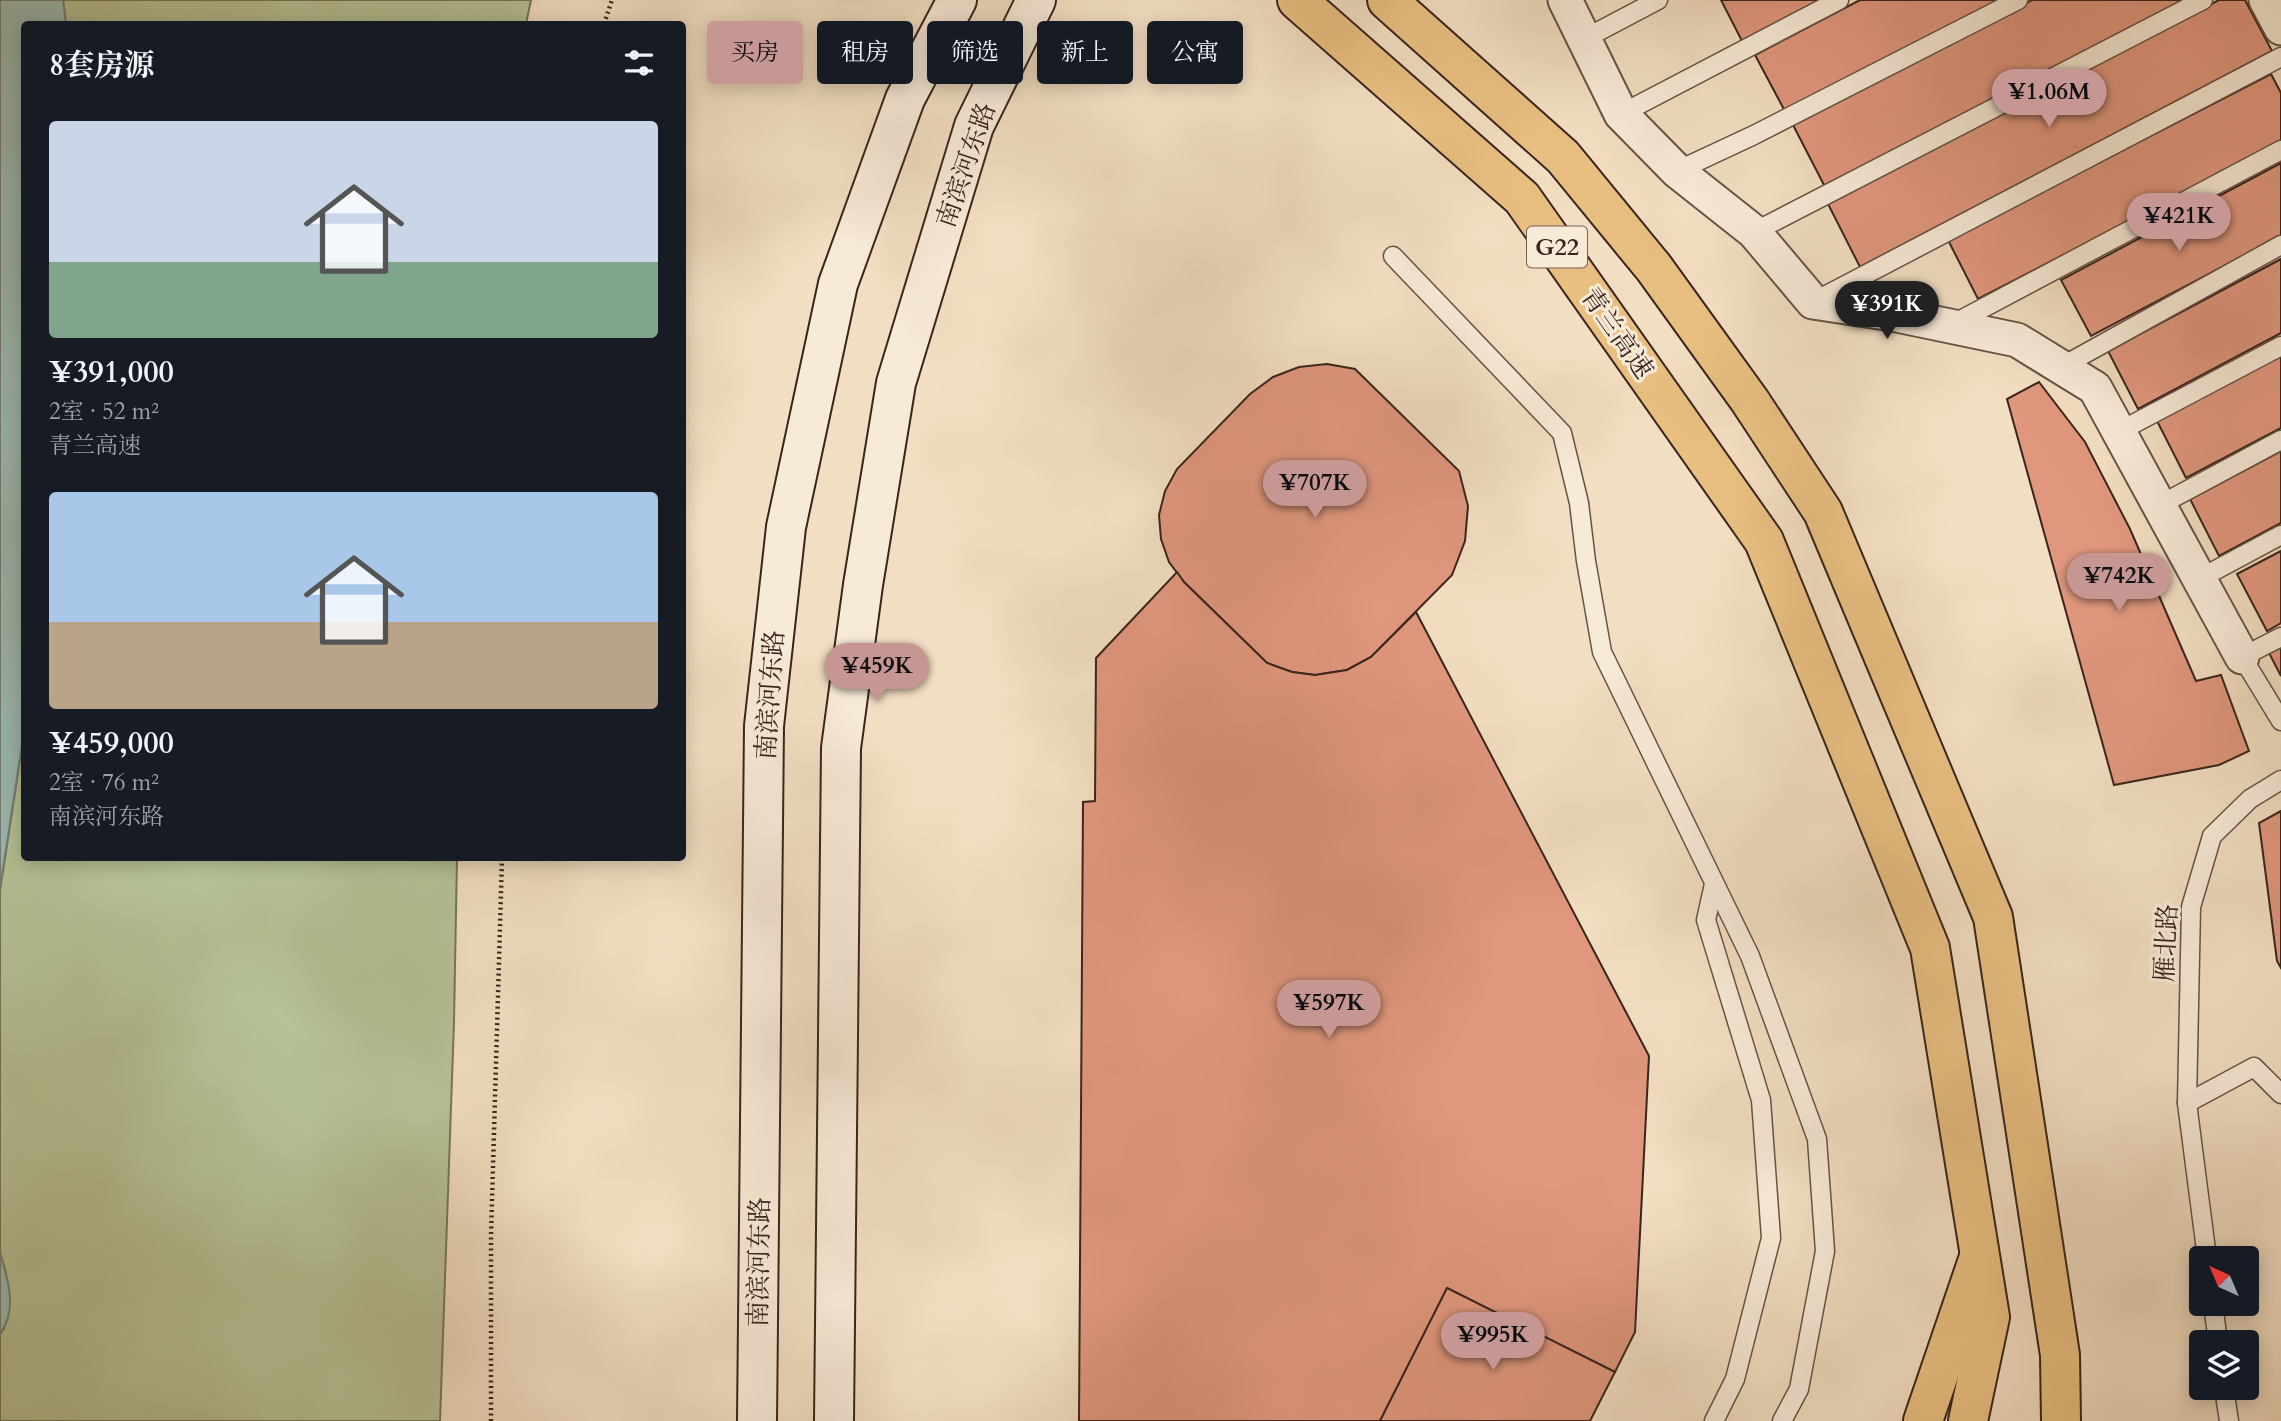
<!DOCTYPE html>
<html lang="zh">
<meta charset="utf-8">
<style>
:root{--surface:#171b24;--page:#242831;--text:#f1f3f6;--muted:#9ea1a6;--accent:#c59692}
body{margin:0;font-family:Cardo,"Noto Serif SC",serif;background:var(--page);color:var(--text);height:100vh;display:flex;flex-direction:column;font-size:26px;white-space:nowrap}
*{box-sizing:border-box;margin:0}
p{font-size:23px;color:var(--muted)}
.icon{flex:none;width:38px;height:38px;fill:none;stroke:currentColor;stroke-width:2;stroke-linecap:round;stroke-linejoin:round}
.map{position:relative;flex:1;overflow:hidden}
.details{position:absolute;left:21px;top:21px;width:665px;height:840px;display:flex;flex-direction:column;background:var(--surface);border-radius:7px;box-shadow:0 4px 18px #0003}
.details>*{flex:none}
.top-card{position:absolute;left:707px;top:21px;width:665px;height:63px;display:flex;gap:14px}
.needle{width:46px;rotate:316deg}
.tools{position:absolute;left:2189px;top:1246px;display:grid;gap:14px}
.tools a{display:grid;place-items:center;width:70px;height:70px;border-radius:7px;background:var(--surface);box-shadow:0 4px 18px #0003;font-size:35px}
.price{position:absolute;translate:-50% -60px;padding:0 16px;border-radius:24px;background:var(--accent);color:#111;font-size:23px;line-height:46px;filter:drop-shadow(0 2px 4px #0008)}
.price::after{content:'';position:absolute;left:50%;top:42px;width:21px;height:16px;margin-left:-10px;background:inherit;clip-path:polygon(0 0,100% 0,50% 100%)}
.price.active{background:#222;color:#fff}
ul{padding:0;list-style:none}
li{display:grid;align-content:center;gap:14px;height:371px;padding:0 28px}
li span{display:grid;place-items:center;height:217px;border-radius:7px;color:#555}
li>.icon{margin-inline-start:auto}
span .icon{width:126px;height:126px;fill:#fffc;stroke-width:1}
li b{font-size:30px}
h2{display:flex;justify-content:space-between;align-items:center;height:84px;padding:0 28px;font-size:30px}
.tag{padding:0 24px;border-radius:7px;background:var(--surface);box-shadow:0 4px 18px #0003;font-size:24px;line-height:63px}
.tag.active{background:var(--accent);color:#111}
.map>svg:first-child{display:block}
.green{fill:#b6c297;stroke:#78745a;stroke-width:2}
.water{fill:#9bbcb4;stroke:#748078;stroke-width:2}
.building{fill:#e0977e;stroke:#39251d;stroke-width:2}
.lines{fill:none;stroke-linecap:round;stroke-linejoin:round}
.lane-casing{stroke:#675346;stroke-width:21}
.street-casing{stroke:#675346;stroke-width:37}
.secondary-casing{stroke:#39251d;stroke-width:42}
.highway-casing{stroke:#39251d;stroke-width:42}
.path{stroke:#39251d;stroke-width:4.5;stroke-dasharray:2 3.5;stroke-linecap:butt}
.lane{stroke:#f7ead7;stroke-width:18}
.street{stroke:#f7ead7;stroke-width:33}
.secondary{stroke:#f7ead7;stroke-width:38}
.highway{stroke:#e9bf81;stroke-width:38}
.labels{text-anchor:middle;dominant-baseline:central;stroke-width:6;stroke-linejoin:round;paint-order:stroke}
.shield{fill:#f7ead7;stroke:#726055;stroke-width:2}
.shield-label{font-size:24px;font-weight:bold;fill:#39251d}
.street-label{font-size:26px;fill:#39251d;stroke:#f7ead7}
</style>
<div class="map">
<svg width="2281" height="1421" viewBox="0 0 2281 1421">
<rect width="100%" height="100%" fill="#f2dec2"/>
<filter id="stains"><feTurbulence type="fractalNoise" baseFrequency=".00286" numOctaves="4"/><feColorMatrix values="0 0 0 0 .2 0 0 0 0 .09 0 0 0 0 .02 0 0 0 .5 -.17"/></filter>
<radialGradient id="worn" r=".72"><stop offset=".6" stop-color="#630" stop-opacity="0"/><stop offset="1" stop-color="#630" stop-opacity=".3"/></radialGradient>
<g class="green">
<path d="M63 0H531L526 24H66Z"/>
<path d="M24 733V858H457L454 1022 440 1421H0V1334L4 1329 6 1273 0 1253V891Z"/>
</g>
<g class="water">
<path d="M0 0H63L66 24H24V732L0 888Z"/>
<path d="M0 1253C8 1279 18 1310 0 1334Z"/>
</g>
<g class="building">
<path d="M1721 0H1826L1743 43Z"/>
<path d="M1860 0H2011L1788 117 1755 55Z"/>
<path d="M2032 0H2183L1825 187 1793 125Z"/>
<path d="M2219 0H2245L2272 51 1860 267 1828 204Z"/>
<path d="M2271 74 2281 93V143L1978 299 1948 240Z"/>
<path d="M2281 163V236L2091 336 2061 280Z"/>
<path d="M2281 259V333L2138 409 2108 351Z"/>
<path d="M2281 355V428L2186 478 2157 421Z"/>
<path d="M1327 364 1355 369 1459 471 1468 506 1465 541 1452 575 1371 657 1347 670 1315 675 1292 672 1267 663 1184 582 1169 562 1161 539 1159 515 1165 491 1177 469 1250 394 1273 377 1299 367Z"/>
<path d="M2039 382 2085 442 2130 529 2196 681 2221 675 2249 751 2219 765 2114 785 2007 399Z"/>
<path d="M2281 451V523L2219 556 2190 499Z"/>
<path d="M2281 551V623L2267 631 2237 574Z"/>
<path d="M1177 572 1184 582 1267 663 1292 672 1315 675 1347 670 1371 657 1416 612 1649 1056 1635 1332 1615 1372 1447 1288 1380 1421H1079L1083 802 1095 801 1096 658Z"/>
<path d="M2281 647V676L2269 653Z"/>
<path d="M2281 811V968L2277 961 2259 823Z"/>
<path d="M1447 1288 1615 1372 1590 1421H1380Z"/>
</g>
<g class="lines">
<defs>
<g id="lane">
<path d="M1584 39 1658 0"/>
<path d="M1621 114 1839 0"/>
<path d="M1677 171 1754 135 2018 0"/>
<path d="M1754 232 2203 0"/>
<path d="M1393 256 1562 433 1579 503 1586 561 1602 652 1750 956 1817 1139 1825 1251 1799 1389 1782 1421"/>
<path d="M1817 300 2281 57"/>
<path d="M1953 324 2281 150"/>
<path d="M2061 367 2281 245"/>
<path d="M2118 432 2281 346"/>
<path d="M2158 506 2281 440"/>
<path d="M2199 579 2281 535"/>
<path d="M2281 637 2242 657 2281 721"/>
<path d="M2187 1103 2254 1067 2281 1094"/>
<path d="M2207 1258 2187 1103 2191 907 2212 836 2250 799 2281 780"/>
<path d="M2213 1304 2218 1342"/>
<path d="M2224 1388 2229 1421"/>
<path d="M1714 1421 1735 1379 1771 1238 1761 1100 1706 920 1714 884"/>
</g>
<g id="street">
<path d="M1565 0 1621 114 1677 171 1754 232 1813 302 1892 314 2017 340 2095 388 2242 657"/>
<path d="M2266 0 2281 28"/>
</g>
<g id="secondary">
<path d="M757 1421 764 726 786 527 838 284 905 99 957 0"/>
<path d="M834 1421 841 748 863 585 896 383 974 126 1036 0"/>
</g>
<g id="highway">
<path d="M1297 0 1522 198 1764 541 1930 948 1990 1317 1968 1421"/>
<path d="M1387 0 1563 157 1654 268 1750 401 1823 512 1993 917 2060 1355 2061 1421"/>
<path d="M1923 1421 1978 1260"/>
</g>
</defs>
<use href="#lane" class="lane-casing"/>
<use href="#street" class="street-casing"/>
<use href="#secondary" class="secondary-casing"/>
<use href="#highway" class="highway-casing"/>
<g class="path">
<path d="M604 24 612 0"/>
<path d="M491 1421V1235L502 858"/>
</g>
<use href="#lane" class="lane"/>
<use href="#street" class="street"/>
<use href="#secondary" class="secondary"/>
<use href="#highway" class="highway"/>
</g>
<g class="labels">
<rect class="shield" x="1527" y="226.5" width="60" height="41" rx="5"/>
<g class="shield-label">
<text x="1557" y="247">G22</text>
</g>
<g class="street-label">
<text transform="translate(966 165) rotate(-71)">南滨河东路</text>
<text transform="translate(1617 333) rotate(55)">青兰高速</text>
<text transform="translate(770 695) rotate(-86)">南滨河东路</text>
<text transform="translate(2166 943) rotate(-87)">雁北路</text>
<text transform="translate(759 1262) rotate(-89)">南滨河东路</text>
</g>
</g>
<rect width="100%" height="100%" filter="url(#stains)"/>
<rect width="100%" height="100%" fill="url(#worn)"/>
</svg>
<div class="tools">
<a><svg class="needle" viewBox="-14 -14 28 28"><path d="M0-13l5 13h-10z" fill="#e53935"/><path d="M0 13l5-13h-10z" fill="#9ea1a6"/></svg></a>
<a><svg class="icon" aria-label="layers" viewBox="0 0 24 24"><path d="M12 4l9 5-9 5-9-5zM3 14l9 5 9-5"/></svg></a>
</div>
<b class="price" style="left:2049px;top:129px">¥1.06M</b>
<b class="price" style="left:2179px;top:253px">¥421K</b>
<b class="price active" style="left:1887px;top:341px">¥391K</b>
<b class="price" style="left:1315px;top:520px">¥707K</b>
<b class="price" style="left:2119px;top:613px">¥742K</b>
<b class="price" style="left:877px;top:703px">¥459K</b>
<b class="price" style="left:1329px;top:1040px">¥597K</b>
<b class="price" style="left:1493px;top:1372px">¥995K</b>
<div class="top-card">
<a class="tag active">买房</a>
<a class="tag">租房</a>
<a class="tag">筛选</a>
<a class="tag">新上</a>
<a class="tag">公寓</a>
</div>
<section class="details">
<h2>8套房源<svg class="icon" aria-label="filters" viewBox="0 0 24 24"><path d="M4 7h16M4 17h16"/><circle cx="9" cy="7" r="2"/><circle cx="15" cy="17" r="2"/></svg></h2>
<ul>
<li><span style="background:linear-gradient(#c9d6e8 65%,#7fa58c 0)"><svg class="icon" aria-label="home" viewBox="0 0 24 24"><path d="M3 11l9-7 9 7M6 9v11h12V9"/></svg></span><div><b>¥391,000</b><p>2室 · 52 m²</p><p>青兰高速</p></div></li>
<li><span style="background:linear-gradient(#a9c7e8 60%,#b9a48a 0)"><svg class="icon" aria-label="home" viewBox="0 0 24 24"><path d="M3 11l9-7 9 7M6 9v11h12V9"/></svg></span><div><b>¥459,000</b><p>2室 · 76 m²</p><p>南滨河东路</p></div></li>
</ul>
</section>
</div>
